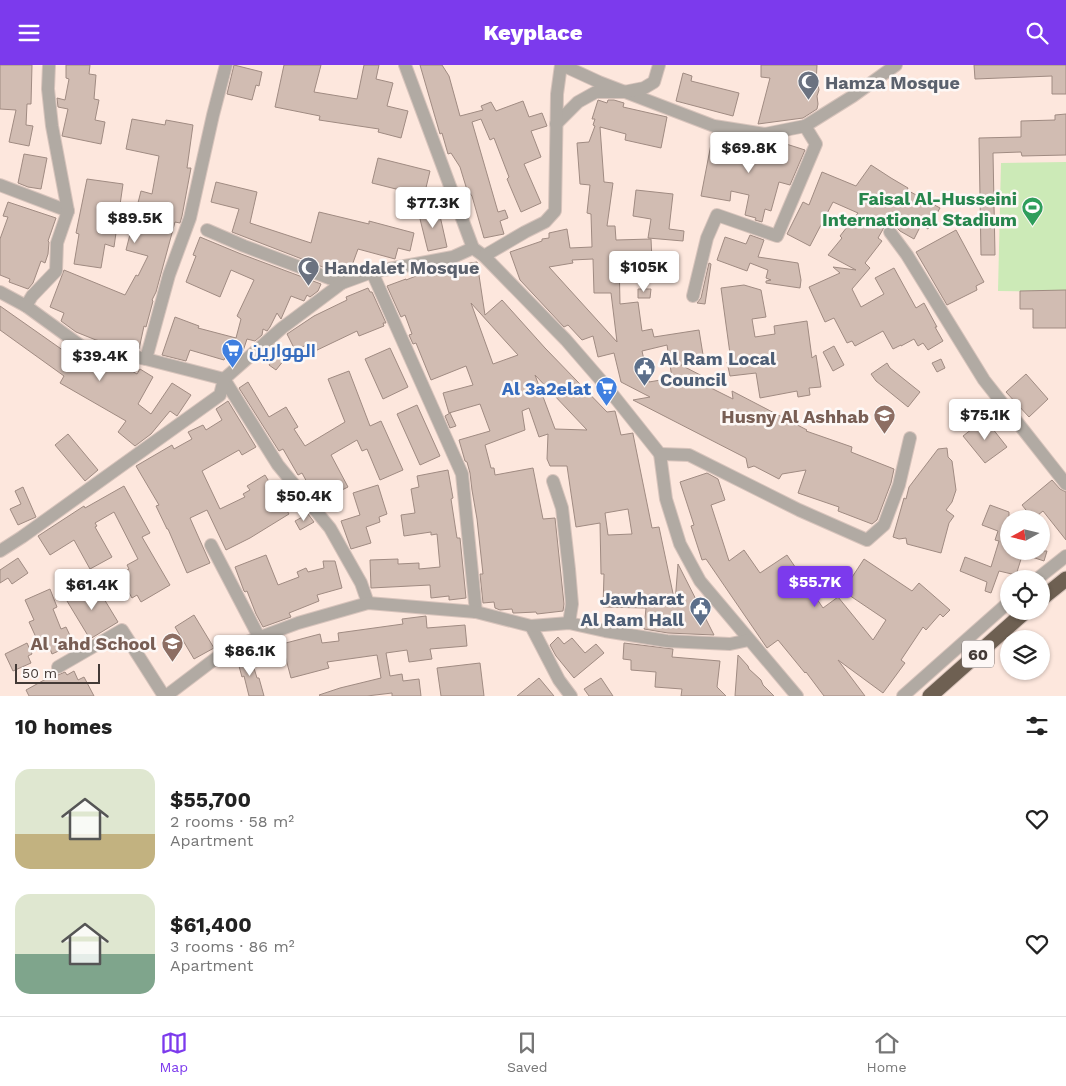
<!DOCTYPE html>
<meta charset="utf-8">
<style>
:root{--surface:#fff;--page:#f2f2f2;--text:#222;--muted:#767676;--line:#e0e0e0;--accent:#7c3aed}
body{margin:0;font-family:"Work Sans",Cairo,sans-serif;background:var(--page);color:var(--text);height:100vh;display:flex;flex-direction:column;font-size:19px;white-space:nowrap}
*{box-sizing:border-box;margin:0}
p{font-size:16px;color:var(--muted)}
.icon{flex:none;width:28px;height:28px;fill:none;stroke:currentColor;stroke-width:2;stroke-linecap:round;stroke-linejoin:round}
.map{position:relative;height:631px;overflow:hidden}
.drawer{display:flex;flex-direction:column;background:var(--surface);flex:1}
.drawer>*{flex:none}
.needle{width:32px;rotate:262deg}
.buttons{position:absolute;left:1000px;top:445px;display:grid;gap:10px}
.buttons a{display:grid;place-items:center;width:50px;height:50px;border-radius:50%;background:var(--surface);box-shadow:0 1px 4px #0004;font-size:25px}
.scale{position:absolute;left:15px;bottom:12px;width:85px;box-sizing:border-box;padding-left:5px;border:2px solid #433a36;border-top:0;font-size:14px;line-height:18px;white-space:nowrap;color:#433a36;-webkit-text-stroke:4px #fdf8f6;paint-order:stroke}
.price{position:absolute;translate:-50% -42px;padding:0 11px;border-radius:5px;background:#fff;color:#222;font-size:16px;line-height:32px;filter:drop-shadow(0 1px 2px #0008)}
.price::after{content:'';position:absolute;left:50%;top:30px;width:15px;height:11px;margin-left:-8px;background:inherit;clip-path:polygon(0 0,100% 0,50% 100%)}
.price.selected{background:var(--accent);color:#fff}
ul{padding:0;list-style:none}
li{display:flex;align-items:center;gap:15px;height:125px;padding:0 15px}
li span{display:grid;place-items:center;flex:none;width:140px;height:100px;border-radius:15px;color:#555}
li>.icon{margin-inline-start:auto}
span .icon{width:60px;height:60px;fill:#fffc;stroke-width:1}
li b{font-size:21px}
h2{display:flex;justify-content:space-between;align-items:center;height:60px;padding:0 15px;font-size:21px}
header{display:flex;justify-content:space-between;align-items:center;height:65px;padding:0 15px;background:var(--accent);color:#fff;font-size:22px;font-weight:800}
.tab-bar{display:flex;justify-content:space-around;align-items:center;height:70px;border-top:1px solid var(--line);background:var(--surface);font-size:14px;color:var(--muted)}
.tab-bar a{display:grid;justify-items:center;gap:2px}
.tab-bar .selected{color:var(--accent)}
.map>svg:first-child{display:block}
.green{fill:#cceab7}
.building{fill:#d1bcb2;stroke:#a08b82;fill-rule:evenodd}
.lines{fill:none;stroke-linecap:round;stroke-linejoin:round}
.minor-casing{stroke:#d8c4bc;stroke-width:14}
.highway-casing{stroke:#d8c4bc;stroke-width:17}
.minor{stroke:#b1aaa3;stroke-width:12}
.highway{stroke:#6e6052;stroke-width:15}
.labels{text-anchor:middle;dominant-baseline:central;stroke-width:5;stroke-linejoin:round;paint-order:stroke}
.shield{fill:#fdf8f6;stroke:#7b7370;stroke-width:1}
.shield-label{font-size:16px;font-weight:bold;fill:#433a36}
.worship-label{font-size:18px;font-weight:bold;fill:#5b616d;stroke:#fdf8f6;text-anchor:start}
.leisure-label{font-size:18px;font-weight:bold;fill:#27864d;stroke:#fdf8f6;text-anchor:end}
.shop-label{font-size:18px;font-weight:bold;fill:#366cbe;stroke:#fdf8f6;text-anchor:start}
.service-label{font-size:18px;font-weight:bold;fill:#4e5e75;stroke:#fdf8f6;text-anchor:start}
.education-label{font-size:18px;font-weight:bold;fill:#785e54;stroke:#fdf8f6;text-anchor:end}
</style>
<header><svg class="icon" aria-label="menu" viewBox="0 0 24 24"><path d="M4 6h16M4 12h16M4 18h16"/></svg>Keyplace<svg class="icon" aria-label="search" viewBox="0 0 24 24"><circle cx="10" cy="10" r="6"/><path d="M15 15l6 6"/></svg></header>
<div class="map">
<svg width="1066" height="631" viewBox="0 0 1066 631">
<rect width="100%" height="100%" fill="#fde7dd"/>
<path class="green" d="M1066 97V227L998 226 1001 98Z"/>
<g class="building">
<path d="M0 0H32L31 39H27L26 60 33 61 29 81 9 77 16 45 0 44Z"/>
<path d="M66 0H90L89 9 96 10 94 34 99 35 95 55 105 57 101 79 62 71 68 44 58 42 57 33 65 35 69 14 66 13Z"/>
<path d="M234 0 262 7 259 21 256 20 252 35 227 29Z"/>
<path d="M284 0H321L314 27 357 34 364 0H379L376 14 393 18 387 41 408 46 401 73 378 67 379 64 319 55 320 51 275 42Z"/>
<path d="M420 0H442L449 11 460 51 483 45 481 41 491 37 496 46 523 36 529 52 542 48 547 61 531 66 541 92 524 99 541 138 521 147 507 114 509 112 494 73 490 75 481 54 472 57 498 147 505 145 508 153 500 156 504 169 484 173 472 131 467 125 460 102 451 88 448 89 442 68 440 69Z"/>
<path d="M761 0H817L816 19 818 20 819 25 817 31 818 39 817 44 803 53 758 59 770 13 761 12Z"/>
<path d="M974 0H1066V29H1052V11L975 14Z"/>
<path d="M683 8 692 11 691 16 739 28 733 51 676 36Z"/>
<path d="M598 35 607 38 608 35H614L624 38 623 42 667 52 661 83 625 75 626 69 600 62 604 117 613 118 607 161H615L616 175 651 174 652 195 638 196V191H619L620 239 638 237 642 266 652 264 654 272 699 265 704 296 681 300 708 314 705 320 733 334 732 326 807 365 806 366 852 382 851 387 894 404 891 418 877 455 872 459 838 446 839 442 798 428 806 405 782 409 779 414 754 401 748 403 746 393 633 335 650 332 621 317 614 288 598 292 593 271 582 275 568 260 564 262 520 215 510 187 542 176V174L549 173V168L567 164 570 183 592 182 591 149 587 148 590 120 580 119 577 78 589 77 595 61 593 60 595 54H592ZM593 194 594 228H611L617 277 549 202 573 198 572 195ZM667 280 672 313 649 317 642 286Z"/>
<path d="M1066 49V90L1022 91 1021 87 993 88 995 190H981L979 73 1021 72V56L1055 55V50Z"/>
<path d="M132 54 165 60 166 55 193 60 187 103H191L182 151 180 158 175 157 156 227 152 235 153 236 146 262 144 261 139 284 96 275 76 267 61 256 64 248 50 242 64 205 125 230 136 210 138 211 148 191 126 185 141 126 152 129 159 91 126 84Z"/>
<path d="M712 74 753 82 752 84 775 91 780 77 805 85 790 120 779 117 771 146 765 144 762 157 755 155 756 153 745 150 749 130 731 126 730 136 701 131Z"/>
<path d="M24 89 47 93 41 124 28 122 18 118Z"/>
<path d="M378 93 430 106 424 131 372 118Z"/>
<path d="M871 100 891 113 908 123 907 125 940 143 928 164 921 160 914 174 900 166 894 160 886 159 878 173 882 176 865 198 870 203 852 224 861 242 884 229 875 213 894 203 916 243 924 238 937 262H935L943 276 928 285 923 278 918 281 914 274 901 281V280L893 284 883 266 855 281 852 276 847 278 834 253 825 257 809 222 840 208 833 202 856 205 828 190 842 173 840 171 858 148 833 137 810 181 787 169 803 137 809 140 822 107 856 121Z"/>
<path d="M87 114 123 119 114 182 105 179 101 203 74 199 79 169 76 168Z"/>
<path d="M216 117 257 127 250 158 311 178 319 147 369 159V156L414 168 410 186 398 183 395 194 358 184 350 206 343 209 333 206 232 167 239 144 211 137Z"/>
<path d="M636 125 673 129 669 164 684 166 683 176 648 173 651 154 633 151Z"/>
<path d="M8 137 56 153 48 176 49 177 48 189 45 198 41 196 33 218 28 224 9 217 10 214 0 210V174L8 152 3 151Z"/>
<path d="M438 142 447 182 428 186 418 146Z"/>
<path d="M956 165 984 217 976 221 977 225 947 240 916 187Z"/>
<path d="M750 170 764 175 758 192 798 198 801 215 800 223 766 218V216L771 215 766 213 768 205 750 198 747 206 717 195 725 172 746 179Z"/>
<path d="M200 172 241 189 321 219 318 226 310 232 307 230 304 236 291 231 281 254 277 248 270 262 267 266 263 264 262 270 255 276 247 274 243 286 236 293 226 290 224 295 190 285 186 296 162 290 175 252 199 261 198 263 236 273 241 254 237 251 254 215 231 205 220 232 186 217 196 191 193 190Z"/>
<path d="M477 197 485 250 502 235 545 283 607 347 615 346 621 370 633 368V369L652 463 659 462 675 538 678 499 714 570 668 568 644 564 646 543 603 542 604 509H601L600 458 576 462 567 401H550L547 394 548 369 539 372 529 343 522 346 525 365 485 380 491 403H494L495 410 533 403 543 454 555 453 564 539 563 546 537 549 536 547 515 548H513L512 544 500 545 495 543 494 537 483 538 480 509H483L477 454 472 425 470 408 467 397 465 396 459 375 490 366 480 339 449 348 443 328 473 320 466 301 431 315 416 278 413 279 409 270 412 269 405 250 401 252 387 221 406 214V215L436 203ZM471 238 498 268 518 290 493 299ZM535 310 587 365 555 364ZM628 444 632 469 608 470 605 448Z"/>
<path d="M709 198 711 199 705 239 697 238 701 233Z"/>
<path d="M744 220 761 225 766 252 752 254 755 272 775 269 774 261 807 256 812 293 816 290 821 322 809 323 810 330 798 332 797 326 760 333 756 308 730 311 727 297 731 296 721 223Z"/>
<path d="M368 223 370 227H372L386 258H383L384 261 359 271 357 266 313 287 309 279 295 285 287 269 314 251 347 235 346 232Z"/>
<path d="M638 224H651L650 233H638Z"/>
<path d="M1066 225V263H1033V244H1020V226Z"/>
<path d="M0 241 74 293 77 288 107 306 111 298 123 305 125 302 137 309 140 304 153 312 138 339 151 349 172 318 191 330 177 351 170 346 151 369 135 381 118 367 126 356 60 318 64 311 0 265Z"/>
<path d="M834 281 844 300 833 306 823 287Z"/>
<path d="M390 283 408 322 383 334 365 294Z"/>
<path d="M276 289 284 295 276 305 269 300Z"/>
<path d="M941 294 945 303 937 307 932 298Z"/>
<path d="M887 298 890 303 920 327 908 342 876 316 871 309Z"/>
<path d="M349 306 370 361 381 356 403 405 380 415 367 384 362 386 357 375 331 390 348 422 332 430 331 427 315 432 302 408 298 410 283 384 279 386 239 323 248 317 269 352 286 342 298 362 294 364 305 381 345 357 328 314Z"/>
<path d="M1026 309 1048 334 1029 352 1006 327Z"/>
<path d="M228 336 256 382 242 390 239 385 202 406 220 444 245 432 243 429 250 425 247 421 265 410 289 449 250 473 226 485 207 445 190 453 210 498 187 508 168 464H167L156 441 159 440 136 401 172 380 174 384 192 374 188 367 203 360 206 365 222 355 216 344Z"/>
<path d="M417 340 440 391 420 400 397 349Z"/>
<path d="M450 348 456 361 450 363 445 351Z"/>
<path d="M985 354 1007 382 985 398 963 371Z"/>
<path d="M68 369 98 405 85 416 55 380Z"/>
<path d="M947 383 948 392 952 396 956 425 952 437 946 445 954 451 949 458 941 488 907 479 906 473 899 474 893 472 904 433 906 434 909 422 938 384Z"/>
<path d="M448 405 453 433 451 434 457 473H460L466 533 449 535V531L431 533 430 520 371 523 370 495 398 494V499L419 498V504L440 502 437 469 431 470V467L404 471 401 450 415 448 411 424 419 422 417 411Z"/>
<path d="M707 408 718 414 725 435 711 440 729 496 744 485 760 508 787 490 823 543 838 532 873 575 886 555 843 526 864 494 912 526 919 518 950 545 943 552 940 549 926 565 923 562 901 595 905 598 883 628 838 595 865 631H824L806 607 805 608 778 575 767 583 706 494 702 495 691 461 694 460 680 417Z"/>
<path d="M1052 415 1060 424 1066 427V475L1043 446 1033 454 1022 440Z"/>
<path d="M378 420 387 449 379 452 380 457 366 462 371 478 351 484 341 456 360 450 353 428Z"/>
<path d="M124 421 150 468 142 472 170 520 141 537 137 530 132 533 119 510 129 504 127 500 138 494 114 447 95 458 97 461 95 462 112 492 90 504 74 475 50 490 38 471 84 441 85 443Z"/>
<path d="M23 422 36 452 18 460 10 444 21 439 15 426Z"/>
<path d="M990 440 1009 447V487L1022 491 1016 510 999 506 991 528 985 526 987 517 960 506 965 492 991 502 999 476 995 475 998 466 982 460Z"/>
<path d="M308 449 314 457 300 465 295 456Z"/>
<path d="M1020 486H1047L1044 496 1020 488Z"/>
<path d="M266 490 278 520 299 512 297 507 306 503 308 507 324 503 323 496H335L342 523 317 530 319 536 289 548 291 552 263 562 256 549 247 526 245 527 244 526 235 502Z"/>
<path d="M18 493 28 508 12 519 8 513 0 518V505Z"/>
<path d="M95 519 118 557 90 574 67 536Z"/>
<path d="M50 524 57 542 53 544 61 564 66 562 74 579 52 589 47 576 39 579 29 557 34 555 25 535Z"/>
<path d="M194 550 214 583 194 594 175 562Z"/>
<path d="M426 551 427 563 465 560 467 581 430 584 432 594 409 597 407 585 386 588 390 611 402 609 403 616 419 614 421 631H392V628L367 631H320L319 630 340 623 381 613 377 590 327 597 329 603 291 613 282 579 320 569 322 578 339 576 338 568 403 559 402 554Z"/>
<path d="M558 572 564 579 572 573 585 588 596 579 604 588 574 613 556 591 550 580Z"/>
<path d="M27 578 32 589 28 591 31 598 13 606 5 589Z"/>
<path d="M624 578 673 584 672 592 720 596 717 622 726 631H681L682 624 655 622 656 607 631 605V595L623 594Z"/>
<path d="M250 590 257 613H259L264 631H249L244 611 242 612 237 594Z"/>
<path d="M738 590 748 601 749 604 761 615 763 620 774 631H735Z"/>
<path d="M480 598 484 631H441L437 603Z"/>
<path d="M74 606 78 615 84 612 94 631H29L26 625 55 609 58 610 65 607 67 610Z"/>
<path d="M539 613 554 631H517Z"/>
<path d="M601 613 613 631H589L584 624Z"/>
</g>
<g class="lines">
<defs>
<g id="minor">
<path d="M405 0 473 183 484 191 566 275 605 320 660 389 666 434 680 479 700 516 797 631"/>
<path d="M562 0 599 17 714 61 765 69 805 61 853 31 896 0"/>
<path d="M556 59 578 37 596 27H624L644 23 654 17 659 0"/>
<path d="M0 120 68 146"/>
<path d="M207 165 244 181 342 218"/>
<path d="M890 167 907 190 984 315 1066 419"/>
<path d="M484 191 525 167 545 157 555 146 557 29 561 0"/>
<path d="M372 207 462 409 476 547"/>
<path d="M0 227 26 241 81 281 146 294 224 314 278 400 330 463 361 518 368 538"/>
<path d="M693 231 707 173 717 150 777 171 816 79 805 61"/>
<path d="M26 241 32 231 56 206 57 178 68 146 52 61 48 24 49 0"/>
<path d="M146 294 169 210 190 153 213 50 226 0"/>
<path d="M660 389 689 390 799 445 867 475 884 460 899 420 910 373"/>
<path d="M553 416 562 443 569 504 572 539 569 558"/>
<path d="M211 480 259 572"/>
<path d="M0 486 22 472 220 330 224 314 282 263 342 218 372 207 453 192 473 183"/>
<path d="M1037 514 1066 491"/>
<path d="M531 561 559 615 571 631"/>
<path d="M58 602 122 565 164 631"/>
<path d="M166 631 228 584 298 558 368 538 476 547 531 561 569 558 605 566 667 576 730 579 749 575"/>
<path d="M903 631 1009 537"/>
</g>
<g id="highway">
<path d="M1041 534 1066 514"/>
<path d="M930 631 1026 546"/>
</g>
</defs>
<use href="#minor" class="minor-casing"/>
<use href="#highway" class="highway-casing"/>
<use href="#minor" class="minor"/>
<use href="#highway" class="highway"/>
</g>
<defs>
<symbol id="mosque-pin" viewBox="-11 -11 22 30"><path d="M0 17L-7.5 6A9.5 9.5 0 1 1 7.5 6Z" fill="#6b7280" stroke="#fdf8f6"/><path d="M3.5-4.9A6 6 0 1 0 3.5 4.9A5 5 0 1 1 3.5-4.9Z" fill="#fff"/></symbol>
<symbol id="stadium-pin" viewBox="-11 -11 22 30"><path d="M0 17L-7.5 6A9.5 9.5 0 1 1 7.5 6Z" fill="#2e9e5b" stroke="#fdf8f6"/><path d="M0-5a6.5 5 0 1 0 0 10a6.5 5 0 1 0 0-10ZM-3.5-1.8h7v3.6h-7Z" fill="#fff"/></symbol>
<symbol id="supermarket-pin" viewBox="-11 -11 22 30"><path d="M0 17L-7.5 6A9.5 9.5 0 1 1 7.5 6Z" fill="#3f7fe0" stroke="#fdf8f6"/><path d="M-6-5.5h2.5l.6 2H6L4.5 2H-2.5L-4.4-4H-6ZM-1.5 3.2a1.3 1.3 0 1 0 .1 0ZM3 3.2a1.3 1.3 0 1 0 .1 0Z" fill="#fff"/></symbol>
<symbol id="civic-pin" viewBox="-11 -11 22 30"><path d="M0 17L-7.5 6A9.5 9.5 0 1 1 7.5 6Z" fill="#5c6f8a" stroke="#fdf8f6"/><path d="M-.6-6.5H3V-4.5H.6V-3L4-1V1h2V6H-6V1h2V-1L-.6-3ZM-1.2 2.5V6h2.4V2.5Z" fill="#fff"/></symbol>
<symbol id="school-pin" viewBox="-11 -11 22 30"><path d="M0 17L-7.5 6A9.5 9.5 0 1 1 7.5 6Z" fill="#8d6e63" stroke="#fdf8f6"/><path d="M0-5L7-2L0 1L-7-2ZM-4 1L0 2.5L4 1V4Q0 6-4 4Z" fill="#fff"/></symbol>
</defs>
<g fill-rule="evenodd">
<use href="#mosque-pin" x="796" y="4" width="25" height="34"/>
<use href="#stadium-pin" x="1020" y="130" width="25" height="34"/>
<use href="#mosque-pin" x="296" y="190" width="25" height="34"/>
<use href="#supermarket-pin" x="220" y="272" width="25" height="34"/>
<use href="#civic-pin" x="632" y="290" width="25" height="34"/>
<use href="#supermarket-pin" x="594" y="310" width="25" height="34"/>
<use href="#school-pin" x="872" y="338" width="25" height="34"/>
<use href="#civic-pin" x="688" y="530" width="25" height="34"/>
<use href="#school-pin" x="160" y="566" width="25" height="34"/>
</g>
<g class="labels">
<rect class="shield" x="962" y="575.5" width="32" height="27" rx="4"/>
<g class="shield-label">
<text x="978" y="589">60</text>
</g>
<g class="worship-label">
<text x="825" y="17">Hamza Mosque</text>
<text x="324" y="202">Handalet Mosque</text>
</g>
<g class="leisure-label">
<text x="1017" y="133">Faisal Al-Husseini<tspan x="1017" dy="21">International Stadium</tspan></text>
</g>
<g class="shop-label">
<text x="249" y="285">الهوارين</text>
<text x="591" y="323" text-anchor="end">Al 3a2elat</text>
</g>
<g class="service-label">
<text x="660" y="293">Al Ram Local<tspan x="660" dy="21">Council</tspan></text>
<text x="684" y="533" text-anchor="end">Jawharat<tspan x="684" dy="21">Al Ram Hall</tspan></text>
</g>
<g class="education-label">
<text x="869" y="351">Husny Al Ashhab</text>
<text x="156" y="578">Al 'ahd School</text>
</g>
</g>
</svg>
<div class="buttons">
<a><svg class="needle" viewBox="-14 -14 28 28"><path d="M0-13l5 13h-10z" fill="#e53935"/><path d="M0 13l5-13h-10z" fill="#767676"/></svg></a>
<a><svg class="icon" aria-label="locate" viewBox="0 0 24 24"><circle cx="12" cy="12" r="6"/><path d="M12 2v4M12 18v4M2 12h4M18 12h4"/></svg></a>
<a><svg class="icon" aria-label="layers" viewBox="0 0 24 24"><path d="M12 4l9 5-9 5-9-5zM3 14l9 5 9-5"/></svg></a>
</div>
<div class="scale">50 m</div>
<b class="price" style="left:749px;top:109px">$69.8K</b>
<b class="price" style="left:433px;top:164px">$77.3K</b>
<b class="price" style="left:135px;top:179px">$89.5K</b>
<b class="price" style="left:644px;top:228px">$105K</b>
<b class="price" style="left:100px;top:317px">$39.4K</b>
<b class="price" style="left:985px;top:376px">$75.1K</b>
<b class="price" style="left:304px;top:457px">$50.4K</b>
<b class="price selected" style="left:815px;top:543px">$55.7K</b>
<b class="price" style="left:92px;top:546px">$61.4K</b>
<b class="price" style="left:250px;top:612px">$86.1K</b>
</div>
<section class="drawer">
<h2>10 homes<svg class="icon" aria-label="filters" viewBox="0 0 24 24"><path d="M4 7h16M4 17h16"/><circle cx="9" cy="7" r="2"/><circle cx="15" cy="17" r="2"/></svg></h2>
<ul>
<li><span style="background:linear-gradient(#dfe7d0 65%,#c2b280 0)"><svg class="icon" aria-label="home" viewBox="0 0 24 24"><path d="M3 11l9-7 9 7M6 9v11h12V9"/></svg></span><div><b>$55,700</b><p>2 rooms · 58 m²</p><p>Apartment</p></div><svg class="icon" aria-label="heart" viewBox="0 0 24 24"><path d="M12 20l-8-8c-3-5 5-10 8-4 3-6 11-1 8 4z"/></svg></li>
<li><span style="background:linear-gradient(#dfe7d0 60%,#7fa58c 0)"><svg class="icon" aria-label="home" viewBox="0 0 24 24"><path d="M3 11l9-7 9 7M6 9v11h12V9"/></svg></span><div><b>$61,400</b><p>3 rooms · 86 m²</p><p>Apartment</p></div><svg class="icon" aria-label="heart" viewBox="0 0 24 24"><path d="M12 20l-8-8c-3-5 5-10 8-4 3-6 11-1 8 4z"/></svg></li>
</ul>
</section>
<nav class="tab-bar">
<a class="selected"><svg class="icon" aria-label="map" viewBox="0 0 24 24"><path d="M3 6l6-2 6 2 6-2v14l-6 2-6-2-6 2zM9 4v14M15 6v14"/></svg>Map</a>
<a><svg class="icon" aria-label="saved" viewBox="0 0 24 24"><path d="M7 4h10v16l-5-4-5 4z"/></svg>Saved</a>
<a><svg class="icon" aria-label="home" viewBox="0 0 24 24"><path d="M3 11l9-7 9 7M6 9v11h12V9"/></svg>Home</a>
</nav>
